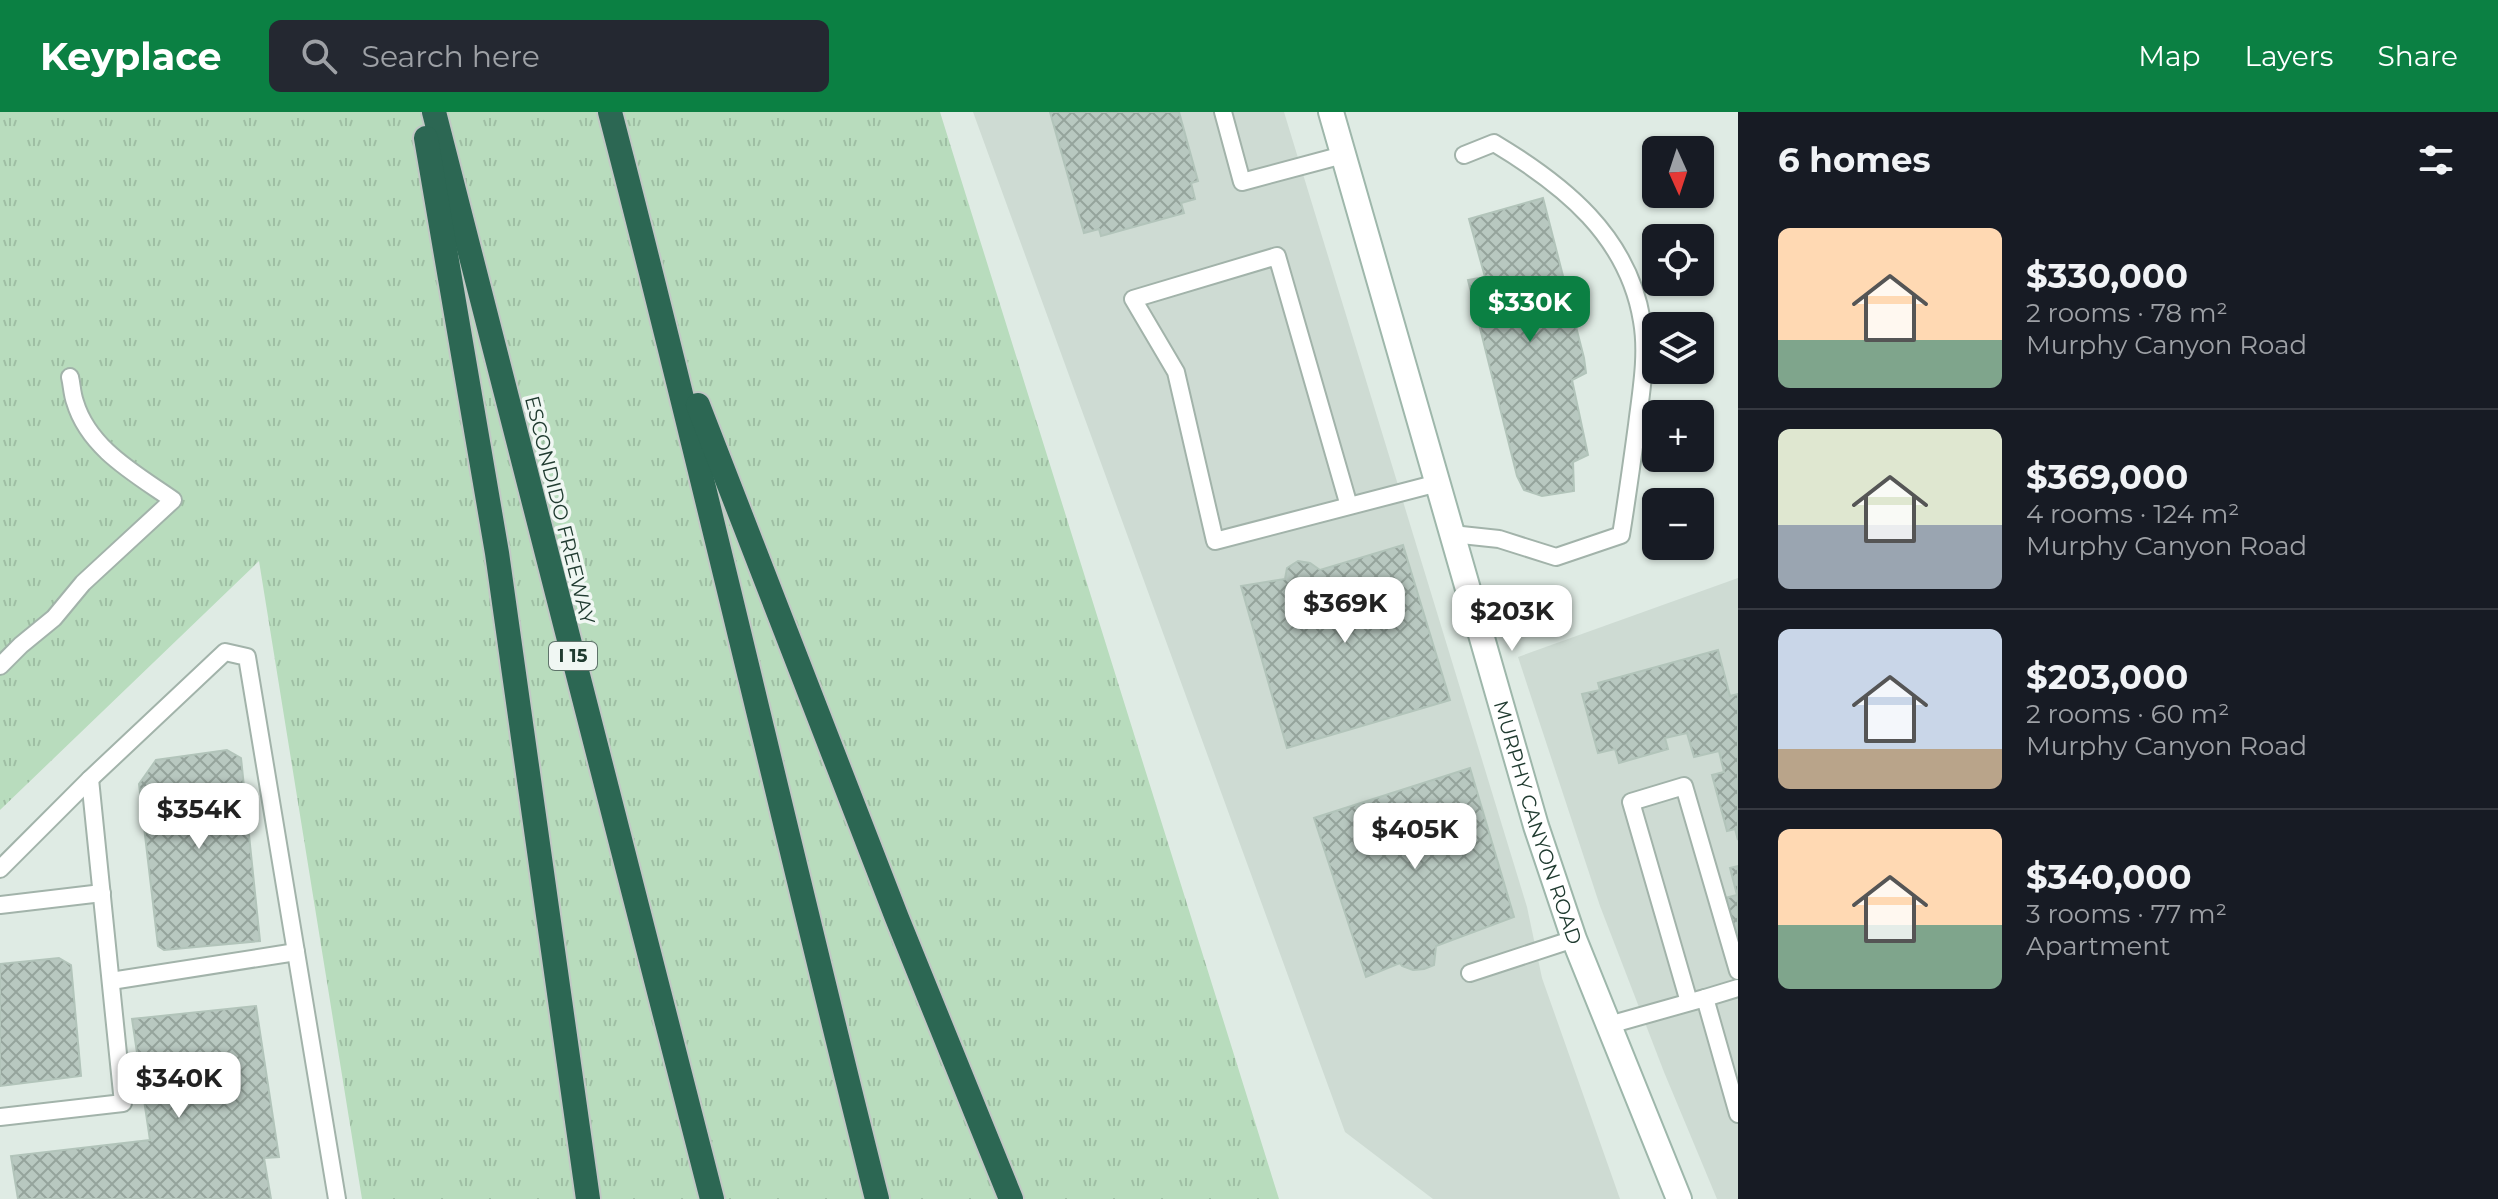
<!DOCTYPE html>
<meta charset="utf-8">
<style>
:root{--surface:#171b24;--page:#242831;--text:#f1f3f6;--muted:#9ea1a6;--line:#363941;--accent:#0b8043}
body{margin:0;font-family:Montserrat,sans-serif;background:var(--page);color:var(--text);height:100vh;display:flex;flex-direction:column;font-size:30px;white-space:nowrap}
*{box-sizing:border-box;margin:0}
p{font-size:26px;color:var(--muted)}
.icon{flex:none;width:44px;height:44px;fill:none;stroke:currentColor;stroke-width:2;stroke-linecap:round;stroke-linejoin:round}
.map{position:relative;flex:1;overflow:hidden}
.panel{display:flex;flex-direction:column;background:var(--surface);width:760px}
.panel>*{flex:none}
.needle{width:52px;rotate:177deg}
.fabs{position:absolute;left:1642px;top:24px;display:grid;gap:16px}
.fabs a{display:grid;place-items:center;width:72px;height:72px;border-radius:12px;background:var(--surface);box-shadow:0 2px 6px #0004;font-size:40px}
.price{position:absolute;translate:-50% -68px;padding:0 18px;border-radius:16px;background:#fff;color:#222;font-size:26px;line-height:52px;filter:drop-shadow(0 2px 4px #0008)}
.price::after{content:'';position:absolute;left:50%;top:48px;width:24px;height:18px;margin-left:-12px;background:inherit;clip-path:polygon(0 0,100% 0,50% 100%)}
.price.active{background:var(--accent);color:#fff}
ul{padding:0;list-style:none}
li{display:flex;align-items:center;gap:24px;height:200px;padding:0 40px}
li+li{border-top:2px solid var(--line)}
li span{display:grid;place-items:center;flex:none;width:224px;height:160px;border-radius:12px;color:#555}
li>.icon{margin-inline-start:auto}
span .icon{width:96px;height:96px;fill:#fffc;stroke-width:1}
li b{font-size:34px}
h2{display:flex;justify-content:space-between;align-items:center;height:96px;padding:0 40px;font-size:34px}
header{display:flex;align-items:center;gap:48px;box-sizing:border-box;height:112px;padding:0 40px;background:var(--accent);color:#fff}
header strong{font-size:38px}
nav{display:flex;gap:44px;margin-inline-start:auto;font-size:28px}
.search{width:560px;height:72px;background:var(--page);display:flex;align-items:center;gap:20px;box-sizing:border-box;padding:0 28px;border-radius:12px;color:var(--muted);font-size:30px}
main{display:flex;flex:1;min-height:0}
.map>svg:first-child{display:block}
.built{fill:#cedbd3}
.grass{fill:url(#grass-tufts)}
.building{fill:url(#building-cross-hatch);stroke:#b2c4ba;stroke-width:2}
.lines{fill:none;stroke-linecap:round;stroke-linejoin:round}
.lane-casing{stroke:#a2b3aa;stroke-width:20}
.secondary-casing{stroke:#9eb7ab;stroke-width:28}
.highway-casing{stroke:#c1c8c5;stroke-width:28}
.lane{stroke:#fff;stroke-width:16}
.secondary{stroke:#fff;stroke-width:24}
.highway{stroke:#2c6753;stroke-width:24}
.labels{text-anchor:middle;dominant-baseline:central;stroke-width:7;stroke-linejoin:round;paint-order:stroke}
.shield{fill:#f0f7f3;stroke:#5e736a;stroke-width:2}
.shield-label{font-size:18px;font-weight:bold;fill:#203b30}
.street-label{font-size:20px;fill:#203b30;stroke:#f0f7f3}
</style>
<header>
<strong>Keyplace</strong>
<div class="search"><svg class="icon" aria-label="search" viewBox="0 0 24 24"><circle cx="10" cy="10" r="6"/><path d="M15 15l6 6"/></svg>Search here</div>
<nav><a>Map</a><a>Layers</a><a>Share</a></nav>
</header>
<main>
<div class="map">
<svg width="1738" height="1087" viewBox="0 0 1738 1087">
<defs>
<pattern id="grass-tufts" width="24" height="20" patternUnits="userSpaceOnUse" patternTransform="scale(2)"><rect width="24" height="20" fill="#b8dcbd"/><path d="M3 7l-1-3M5 7V3M7 7l1-3M15 17l-1-3M17 17v-4M19 17l1-3" fill="none" stroke="#9ebea3"/></pattern>
<pattern id="building-cross-hatch" width="8" height="8" patternUnits="userSpaceOnUse" patternTransform="scale(2)"><rect width="8" height="8" fill="#b8c8c0"/><path d="M0 0l8 8M0 8l8-8" fill="none" stroke="#95a49c"/></pattern>
</defs>
<rect width="100%" height="100%" fill="#dfebe4"/>
<g class="built">
<path d="M973 0H1284L1527 795 1542 866 1620 1087H1433L1345 1020Z"/>
<path d="M1738 466V1087H1717L1664 960 1600 794 1518 545Z"/>
</g>
<path class="grass" d="M0 0H940L1279 1087H362L259 449 0 698Z"/>
<g class="building">
<path d="M1050 0H1179L1198 69 1191 71 1195 87 1181 91 1184 101 1101 124 1099 117 1084 121Z"/>
<path d="M1543 86 1584 246 1586 261 1572 268 1588 343 1573 350 1574 379 1542 384 1524 378 1517 364 1468 168 1485 165 1469 107Z"/>
<path d="M1403 433 1450 588 1287 636 1241 474 1285 467 1287 456 1298 449 1310 451 1320 458Z"/>
<path d="M1718 538 1730 584 1738 582V728L1735 717 1727 719 1712 663 1724 660 1719 639 1694 645 1687 621 1665 626 1668 637 1619 651 1615 637 1598 641 1582 582 1600 578 1598 571Z"/>
<path d="M227 638 241 646 260 829 164 838 158 834 139 672 156 648Z"/>
<path d="M1470 656 1514 805 1436 834 1434 853 1424 857 1413 858 1402 854 1400 851 1366 865 1314 706Z"/>
<path d="M1738 754V825L1736 826 1725 786 1737 783 1730 756Z"/>
<path d="M59 846 71 853 81 964 0 974V852Z"/>
<path d="M256 894 279 1045 264 1046 271 1087H18L11 1044 150 1028 132 907Z"/>
</g>
<g class="lines">
<defs>
<g id="lane">
<path d="M1223 0 1242 70 1343 43"/>
<path d="M1349 394 1277 144 1133 187 1176 260 1215 429 1438 371"/>
<path d="M1452 422 1499 427 1556 445 1621 423C1627 386 1632 350 1637 313 1641 280 1648 243 1642 209 1628 124 1564 73 1494 31L1464 43"/>
<path d="M0 554 21 533 54 506 83 471 173 388C136 362 89 337 75 290 72 282 72 273 70 265"/>
<path d="M0 757 90 667 225 540 247 545 337 1087"/>
<path d="M0 793 102 781"/>
<path d="M1470 861 1574 827"/>
<path d="M111 869 296 840"/>
<path d="M1705 886 1738 876"/>
<path d="M1689 890 1631 690 1684 674 1738 859"/>
<path d="M1609 913 1705 886 1738 1002"/>
<path d="M0 1005 123 991 90 667"/>
</g>
<g id="secondary">
<path id="s1" d="M1331 0 1536 714 1574 827 1679 1087"/>
</g>
<g id="highway">
<path d="M434 0 712 1087"/>
<path d="M610 0C704 361 786 725 877 1087"/>
<path d="M426 26 497 441 588 1087"/>
<path d="M698 293 897 806 1011 1087"/>
</g>
</defs>
<use href="#lane" class="lane-casing"/>
<use href="#secondary" class="secondary-casing"/>
<use href="#highway" class="highway-casing"/>
<use href="#lane" class="lane"/>
<use href="#secondary" class="secondary"/>
<use href="#highway" class="highway"/>
</g>
<g class="labels">
<rect class="shield" x="549" y="530" width="48" height="28" rx="6"/>
<g class="shield-label">
<text x="573" y="544">I 15</text>
</g>
<g class="street-label">
<text transform="translate(560 398) rotate(76)">ESCONDIDO FREEWAY</text>
<text stroke="none"><textPath href="#s1" startOffset="740">MURPHY CANYON ROAD</textPath></text>
</g>
</g>
</svg>
<div class="fabs">
<a><svg class="needle" viewBox="-14 -14 28 28"><path d="M0-13l5 13h-10z" fill="#e53935"/><path d="M0 13l5-13h-10z" fill="#9ea1a6"/></svg></a>
<a><svg class="icon" aria-label="locate" viewBox="0 0 24 24"><circle cx="12" cy="12" r="6"/><path d="M12 2v4M12 18v4M2 12h4M18 12h4"/></svg></a>
<a><svg class="icon" aria-label="layers" viewBox="0 0 24 24"><path d="M12 4l9 5-9 5-9-5zM3 14l9 5 9-5"/></svg></a>
<a>+</a>
<a>−</a>
</div>
<b class="price active" style="left:1530px;top:232px">$330K</b>
<b class="price" style="left:1345px;top:533px">$369K</b>
<b class="price" style="left:1512px;top:541px">$203K</b>
<b class="price" style="left:199px;top:739px">$354K</b>
<b class="price" style="left:1415px;top:759px">$405K</b>
<b class="price" style="left:179px;top:1008px">$340K</b>
</div>
<section class="panel">
<h2>6 homes<svg class="icon" aria-label="filters" viewBox="0 0 24 24"><path d="M4 7h16M4 17h16"/><circle cx="9" cy="7" r="2"/><circle cx="15" cy="17" r="2"/></svg></h2>
<ul>
<li><span style="background:linear-gradient(#ffd9b3 70%,#7fa58c 0)"><svg class="icon" aria-label="home" viewBox="0 0 24 24"><path d="M3 11l9-7 9 7M6 9v11h12V9"/></svg></span><div><b>$330,000</b><p>2 rooms · 78 m²</p><p>Murphy Canyon Road</p></div></li>
<li><span style="background:linear-gradient(#dfe7d0 60%,#9aa5b1 0)"><svg class="icon" aria-label="home" viewBox="0 0 24 24"><path d="M3 11l9-7 9 7M6 9v11h12V9"/></svg></span><div><b>$369,000</b><p>4 rooms · 124 m²</p><p>Murphy Canyon Road</p></div></li>
<li><span style="background:linear-gradient(#c9d6e8 75%,#b9a48a 0)"><svg class="icon" aria-label="home" viewBox="0 0 24 24"><path d="M3 11l9-7 9 7M6 9v11h12V9"/></svg></span><div><b>$203,000</b><p>2 rooms · 60 m²</p><p>Murphy Canyon Road</p></div></li>
<li><span style="background:linear-gradient(#ffd9b3 60%,#7fa58c 0)"><svg class="icon" aria-label="home" viewBox="0 0 24 24"><path d="M3 11l9-7 9 7M6 9v11h12V9"/></svg></span><div><b>$340,000</b><p>3 rooms · 77 m²</p><p>Apartment</p></div></li>
</ul>
</section>
</main>
